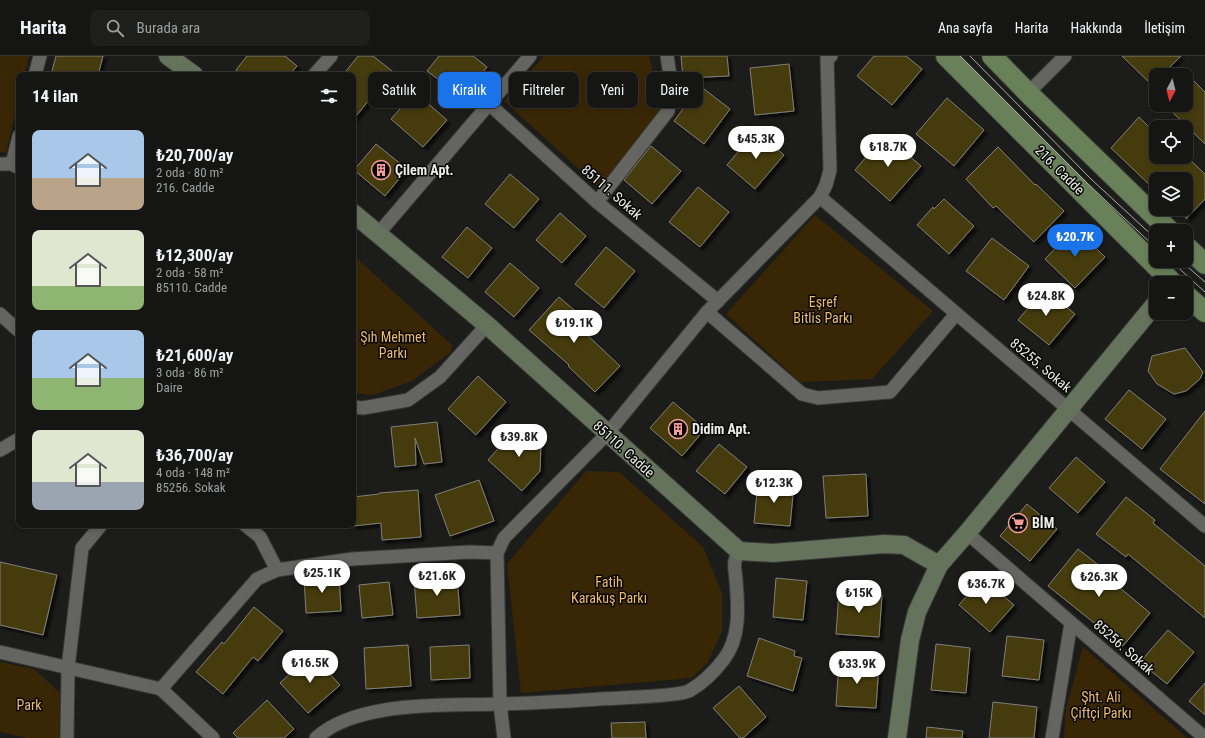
<!DOCTYPE html>
<html lang="tr">
<meta charset="utf-8">
<style>
:root{--surface:#151614;--page:#1e1f1d;--text:#f1f3f6;--muted:#9d9fa0;--line:#343534;--accent:#1a73e8}
body{margin:0;font-family:"Roboto Condensed",sans-serif;background:var(--page);color:var(--text);height:100vh;display:flex;flex-direction:column;font-size:15px;white-space:nowrap}
*{box-sizing:border-box;margin:0}
p{font-size:13px;color:var(--muted)}
.icon{flex:none;width:22px;height:22px;fill:none;stroke:currentColor;stroke-width:2;stroke-linecap:round;stroke-linejoin:round}
.map{position:relative;flex:1;overflow:hidden}
.details{position:absolute;left:16px;top:16px;width:340px;height:456px;display:flex;flex-direction:column;background:var(--surface);border-radius:8px;box-shadow:0 2px 6px #0003,0 0 0 1px var(--line)}
.details>*{flex:none}
.guide{position:absolute;left:368px;top:16px;width:380px;height:36px;display:flex;gap:8px}
.needle{width:26px;rotate:187deg}
.fabs{position:absolute;left:1149px;top:12px;display:grid;gap:8px}
.fabs a{display:grid;place-items:center;width:44px;height:44px;border-radius:8px;background:var(--surface);box-shadow:0 2px 6px #0003,0 0 0 1px var(--line);font-size:20px}
.price{position:absolute;translate:-50% -34px;padding:0 9px;border-radius:14px;background:#fff;color:#222;font-size:13px;line-height:26px;filter:drop-shadow(0 1px 2px #0008)}
.price::after{content:'';position:absolute;left:50%;top:24px;width:12px;height:9px;margin-left:-6px;background:inherit;clip-path:polygon(0 0,100% 0,50% 100%)}
.price.on{background:var(--accent);color:#fff}
ul{padding:0;list-style:none}
li{display:flex;align-items:center;gap:12px;height:100px;padding:0 16px}
li span{display:grid;place-items:center;flex:none;width:112px;height:80px;border-radius:8px;color:#555}
li>.icon{margin-inline-start:auto}
span .icon{width:48px;height:48px;fill:#fffc;stroke-width:1}
li b{font-size:17px}
h2{display:flex;justify-content:space-between;align-items:center;height:48px;padding:0 16px;font-size:17px}
.pill{padding:0 14px;border-radius:8px;background:var(--surface);box-shadow:0 2px 6px #0003,0 0 0 1px var(--line);font-size:14px;line-height:36px}
.pill.on{background:var(--accent);color:#fff}
header{display:flex;align-items:center;gap:24px;box-sizing:border-box;height:56px;padding:0 20px;background:var(--surface);border-bottom:1px solid var(--line)}
header strong{font-size:19px}
nav{display:flex;gap:22px;margin-inline-start:auto;font-size:14px}
.search{width:280px;height:36px;background:var(--page);display:flex;align-items:center;gap:10px;box-sizing:border-box;padding:0 14px;border-radius:8px;color:var(--muted);font-size:15px}
.map>svg:first-child{display:block}
.green{fill:#392605}
.building{fill:#453a07;stroke:#807f7c;filter:url(#shadow)}
.lines{fill:none;stroke-linecap:round;stroke-linejoin:round}
.street-casing{stroke:#393a37;stroke-width:15}
.secondary-casing{stroke:#393a37;stroke-width:20}
.primary-casing{stroke:#393a37;stroke-width:22}
.street{stroke:#646561;stroke-width:13}
.secondary{stroke:#66735c;stroke-width:18}
.primary{stroke:#698158;stroke-width:20}
.tram{stroke:#abaca9;stroke-width:1}
.labels{text-anchor:middle;dominant-baseline:central;stroke-width:3;stroke-linejoin:round;paint-order:stroke}
.poi-label{font-size:14px;font-weight:bold;fill:#ecedea;stroke:#070706;text-anchor:start}
.street-label{font-size:14px;fill:#ecedea;stroke:#070706}
.park-label{font-size:14px;fill:#eebb6c;stroke:#070706}
</style>
<header>
<strong>Harita</strong>
<div class="search"><svg class="icon" aria-label="search" viewBox="0 0 24 24"><circle cx="10" cy="10" r="6"/><path d="M15 15l6 6"/></svg>Burada ara</div>
<nav><a>Ana sayfa</a><a>Harita</a><a>Hakkında</a><a>İletişim</a></nav>
</header>
<div class="map">
<svg width="1205" height="682" viewBox="0 0 1205 682">
<defs>
<filter id="shadow"><feDropShadow dx="3.5" dy="3.5" stdDeviation="1" flood-color="#0009"/></filter>
</defs>
<rect width="100%" height="100%" fill="#1c1d1a"/>
<g class="green">
<path d="M0 0H29L25 19H19V42L6 97 0 96Z"/>
<path d="M544 0H649L661 53 601 133 504 45Z"/>
<path d="M815 159 933 255 872 323 800 326 726 258Z"/>
<path d="M353 199 452 289 451 296 412 325 373 339 353 337Z"/>
<path d="M586 415 619 416 703 491 722 537V575L708 606 692 622 521 637 507 508Z"/>
<path d="M1083 591 1187 682H1064L1066 653Z"/>
<path d="M0 606 34 613 60 637 59 682H27L0 676Z"/>
</g>
<g class="building">
<path d="M56 0H103L98 19H51Z"/>
<path d="M247 0H285L297 10 289 19H242L236 14Z"/>
<path d="M358 0H373L396 18 373 47 369 44 353 64V19H343Z"/>
<path d="M439 0H473L487 11 463 42 427 15Z"/>
<path d="M681 0H727L729 20 683 22Z"/>
<path d="M874 0H906L922 13 892 49 857 20Z"/>
<path d="M1122 0H1181L1162 19H1156V33Z"/>
<path d="M789 8 794 55 755 59 750 12Z"/>
<path d="M1194 25 1205 36V88L1165 49H1186V32Z"/>
<path d="M700 30 730 53 704 88 674 65Z"/>
<path d="M415 36 447 64 423 91 391 63Z"/>
<path d="M947 42 984 74 954 110 916 78Z"/>
<path d="M1139 61 1156 78V101H1187L1205 118V143L1186 163V123H1156V135L1111 92Z"/>
<path d="M756 75 784 99 755 133 727 109Z"/>
<path d="M885 79 921 110 890 145 855 114Z"/>
<path d="M376 88 407 113 385 140 354 114Z"/>
<path d="M651 90 681 115 652 148 624 124Z"/>
<path d="M998 91 1035 129 1036 128 1064 155 1034 186 996 150 993 152 966 123Z"/>
<path d="M510 118 539 143 514 172 485 148Z"/>
<path d="M698 131 729 156 700 191 669 166Z"/>
<path d="M944 143 974 170 949 198 917 169 933 151 934 153Z"/>
<path d="M560 157 586 180 562 207 536 184Z"/>
<path d="M467 171 492 192 468 222 442 201Z"/>
<path d="M1075 172 1105 201 1075 232 1045 203Z"/>
<path d="M992 182 1029 210 1004 244 966 215Z"/>
<path d="M606 191 635 215 604 252 575 228Z"/>
<path d="M510 207 539 232 514 261 485 236Z"/>
<path d="M1044 233 1075 258 1049 289 1018 264Z"/>
<path d="M559 241 588 266 582 274 620 310 595 336 568 310 569 309 529 274Z"/>
<path d="M1185 292 1203 316 1200 323 1186 335 1174 338 1157 328 1148 315 1152 300Z"/>
<path d="M478 320 506 346 476 379 448 353Z"/>
<path d="M1129 334 1166 363 1142 393 1105 363Z"/>
<path d="M673 346 705 373 682 400 650 372Z"/>
<path d="M1205 355V448L1160 413Z"/>
<path d="M437 366 442 406 424 408 415 382 416 409 395 411 391 371Z"/>
<path d="M518 370 541 387 540 415 522 435 488 404Z"/>
<path d="M719 388 747 411 725 438 696 415Z"/>
<path d="M1076 401 1105 426 1078 457 1049 432Z"/>
<path d="M866 418 868 460 826 462 823 420Z"/>
<path d="M479 424 494 465 450 480 435 439Z"/>
<path d="M758 425 794 428 790 470 754 467Z"/>
<path d="M418 434 421 481 382 484 381 467 353 470V441L379 438V437Z"/>
<path d="M1126 441 1155 464 1153 467 1205 510V562L1128 498 1126 501 1096 478Z"/>
<path d="M1027 448 1057 473 1030 505 1000 480Z"/>
<path d="M1078 493 1110 518 1107 521 1150 557 1123 590 1048 530Z"/>
<path d="M0 506 57 519 43 579 0 569Z"/>
<path d="M339 520 341 555 306 557 304 522Z"/>
<path d="M457 520 460 559 417 562 414 523Z"/>
<path d="M776 522 807 525 803 564 773 561Z"/>
<path d="M982 522 1014 549 990 576 959 549Z"/>
<path d="M389 526 393 559 362 562 359 529Z"/>
<path d="M839 536 882 539 879 581 836 578Z"/>
<path d="M254 551 283 575 258 605 253 601 223 638 196 616 222 586 224 588Z"/>
<path d="M1168 574 1194 596 1167 628 1140 606Z"/>
<path d="M1007 580 1044 584 1039 624 1002 620Z"/>
<path d="M759 582 795 595 794 600 802 602 793 635 747 620Z"/>
<path d="M936 588 970 592 966 637 931 634Z"/>
<path d="M408 589 411 630 366 633 364 592Z"/>
<path d="M469 589 470 622 431 624 430 591Z"/>
<path d="M311 598 340 629 308 657 280 627Z"/>
<path d="M839 605 879 608 876 652 836 650Z"/>
<path d="M1205 627V659L1189 645Z"/>
<path d="M739 630 766 661 743 682H740L713 652Z"/>
<path d="M267 644 294 673 284 682H238L233 677Z"/>
<path d="M993 646 1037 651 1034 682H989Z"/>
<path d="M645 666 646 682H612L611 667Z"/>
<path d="M927 671 963 675 962 682H926Z"/>
</g>
<g class="lines">
<defs>
<g id="street">
<path d="M35 19 40 0"/>
<path d="M314 19 331 0"/>
<path d="M1028 37 1065 0"/>
<path d="M489 48 597 146 718 245"/>
<path d="M0 108H12L19 112"/>
<path d="M12 108 19 80"/>
<path d="M820 141 1205 470"/>
<path d="M597 146 668 55 671 26 667 0"/>
<path d="M378 178 530 0"/>
<path d="M707 256 802 338 818 342 890 336 956 258"/>
<path d="M0 258 19 275"/>
<path d="M353 351 363 352 408 344 440 321 487 269"/>
<path d="M0 394 19 383"/>
<path d="M245 469 260 481 277 514"/>
<path d="M967 477 1205 682"/>
<path d="M0 596 161 633 213 682"/>
<path d="M161 633 257 523 277 514 352 503 469 496 497 497"/>
<path d="M67 682 68 612 82 492 101 469"/>
<path d="M316 682C358 644 446 650 499 648 540 647 580 644 620 642 633 641 679 640 689 635 703 627 715 615 724 603 741 581 738 550 736 524 735 511 732 508 739 495"/>
<path d="M504 682 500 648 497 497 504 482 607 378 707 256 820 141 826 129 830 114 827 1 831 0"/>
<path d="M1052 682 1071 567"/>
</g>
<g id="secondary">
<path d="M168 0 194 19"/>
<path d="M353 157 487 269 739 495 773 497 884 488 904 489 939 509"/>
<path d="M897 682 910 584 917 556 939 509 967 477 1156 247"/>
</g>
<g id="primary">
<path d="M946 0 1173 227"/>
<path d="M992 0 1028 37 1170 175"/>
<path d="M1186 190 1205 208"/>
<path d="M1186 239 1205 256"/>
</g>
</defs>
<use href="#street" class="street-casing"/>
<use href="#secondary" class="secondary-casing"/>
<use href="#primary" class="primary-casing"/>
<use href="#street" class="street"/>
<use href="#secondary" class="secondary"/>
<use href="#primary" class="primary"/>
<g class="tram">
<path d="M960 0 1088 128 1156 192"/>
<path d="M970 0 1091 123 1156 183"/>
<path d="M1171 205 1205 236"/>
<path d="M1181 205 1205 226"/>
</g>
</g>
<defs>
<symbol id="building-ring" viewBox="-11 -11 22 22"><circle r="9.5" fill="#070706" stroke="#f59b9a" stroke-width="1.5"/><path d="M-4-6H4V6H1V3H-1V6H-4ZM-2.5-4.3h1.7v1.8h-1.7ZM.8-4.3h1.7v1.8H.8ZM-2.5-1h1.7V.8h-1.7ZM.8-1h1.7V.8H.8Z" fill="#f59b9a"/></symbol>
<symbol id="supermarket-ring" viewBox="-11 -11 22 22"><circle r="9.5" fill="#070706" stroke="#f59b9a" stroke-width="1.5"/><path d="M-6-5.5h2.5l.6 2H6L4.5 2H-2.5L-4.4-4H-6ZM-1.5 3.2a1.3 1.3 0 1 0 .1 0ZM3 3.2a1.3 1.3 0 1 0 .1 0Z" fill="#f59b9a"/></symbol>
</defs>
<g fill-rule="evenodd">
<use href="#building-ring" x="370" y="103" width="22" height="22"/>
<use href="#building-ring" x="667" y="362" width="22" height="22"/>
<use href="#supermarket-ring" x="1007" y="456" width="22" height="22"/>
</g>
<g class="labels">
<g class="poi-label">
<text x="395" y="114">Çilem Apt.</text>
<text x="692" y="373">Didim Apt.</text>
<text x="1032" y="467">BİM</text>
</g>
<g class="street-label">
<text transform="translate(1060 114) rotate(45)">216. Cadde</text>
<text transform="translate(612 136) rotate(41)">85111. Sokak</text>
<text transform="translate(1041 309) rotate(40)">85255. Sokak</text>
<text transform="translate(624 393) rotate(42)">85110. Cadde</text>
<text transform="translate(1124 591) rotate(41)">85256. Sokak</text>
</g>
<g class="park-label">
<text x="823" y="246">Eşref<tspan x="823" dy="16">Bitlis Parkı</tspan></text>
<text x="393" y="281">Şıh Mehmet<tspan x="393" dy="16">Parkı</tspan></text>
<text x="609" y="526">Fatih<tspan x="609" dy="16">Karakuş Parkı</tspan></text>
<text x="1101" y="641">Şht. Ali<tspan x="1101" dy="16">Çiftçi Parkı</tspan></text>
<text x="29" y="649">Park</text>
</g>
</g>
</svg>
<div class="fabs">
<a><svg class="needle" viewBox="-14 -14 28 28"><path d="M0-13l5 13h-10z" fill="#e53935"/><path d="M0 13l5-13h-10z" fill="#9d9fa0"/></svg></a>
<a><svg class="icon" aria-label="locate" viewBox="0 0 24 24"><circle cx="12" cy="12" r="6"/><path d="M12 2v4M12 18v4M2 12h4M18 12h4"/></svg></a>
<a><svg class="icon" aria-label="layers" viewBox="0 0 24 24"><path d="M12 4l9 5-9 5-9-5zM3 14l9 5 9-5"/></svg></a>
<a>+</a>
<a>−</a>
</div>
<b class="price" style="left:756px;top:104px">₺45.3K</b>
<b class="price" style="left:888px;top:112px">₺18.7K</b>
<b class="price on" style="left:1075px;top:202px">₺20.7K</b>
<b class="price" style="left:1046px;top:261px">₺24.8K</b>
<b class="price" style="left:574px;top:288px">₺19.1K</b>
<b class="price" style="left:519px;top:402px">₺39.8K</b>
<b class="price" style="left:774px;top:448px">₺12.3K</b>
<b class="price" style="left:322px;top:538px">₺25.1K</b>
<b class="price" style="left:437px;top:541px">₺21.6K</b>
<b class="price" style="left:1099px;top:542px">₺26.3K</b>
<b class="price" style="left:986px;top:549px">₺36.7K</b>
<b class="price" style="left:859px;top:558px">₺15K</b>
<b class="price" style="left:310px;top:628px">₺16.5K</b>
<b class="price" style="left:857px;top:629px">₺33.9K</b>
<div class="guide">
<a class="pill">Satılık</a>
<a class="pill on">Kiralık</a>
<a class="pill">Filtreler</a>
<a class="pill">Yeni</a>
<a class="pill">Daire</a>
</div>
<section class="details">
<h2>14 ilan<svg class="icon" aria-label="filters" viewBox="0 0 24 24"><path d="M4 7h16M4 17h16"/><circle cx="9" cy="7" r="2"/><circle cx="15" cy="17" r="2"/></svg></h2>
<ul>
<li><span style="background:linear-gradient(#a9c7e8 60%,#b9a48a 0)"><svg class="icon" aria-label="home" viewBox="0 0 24 24"><path d="M3 11l9-7 9 7M6 9v11h12V9"/></svg></span><div><b>₺20,700/ay</b><p>2 oda · 80 m²</p><p>216. Cadde</p></div></li>
<li><span style="background:linear-gradient(#dfe7d0 70%,#8fb573 0)"><svg class="icon" aria-label="home" viewBox="0 0 24 24"><path d="M3 11l9-7 9 7M6 9v11h12V9"/></svg></span><div><b>₺12,300/ay</b><p>2 oda · 58 m²</p><p>85110. Cadde</p></div></li>
<li><span style="background:linear-gradient(#a9c7e8 60%,#8fb573 0)"><svg class="icon" aria-label="home" viewBox="0 0 24 24"><path d="M3 11l9-7 9 7M6 9v11h12V9"/></svg></span><div><b>₺21,600/ay</b><p>3 oda · 86 m²</p><p>Daire</p></div></li>
<li><span style="background:linear-gradient(#dfe7d0 65%,#9aa5b1 0)"><svg class="icon" aria-label="home" viewBox="0 0 24 24"><path d="M3 11l9-7 9 7M6 9v11h12V9"/></svg></span><div><b>₺36,700/ay</b><p>4 oda · 148 m²</p><p>85256. Sokak</p></div></li>
</ul>
</section>
</div>
